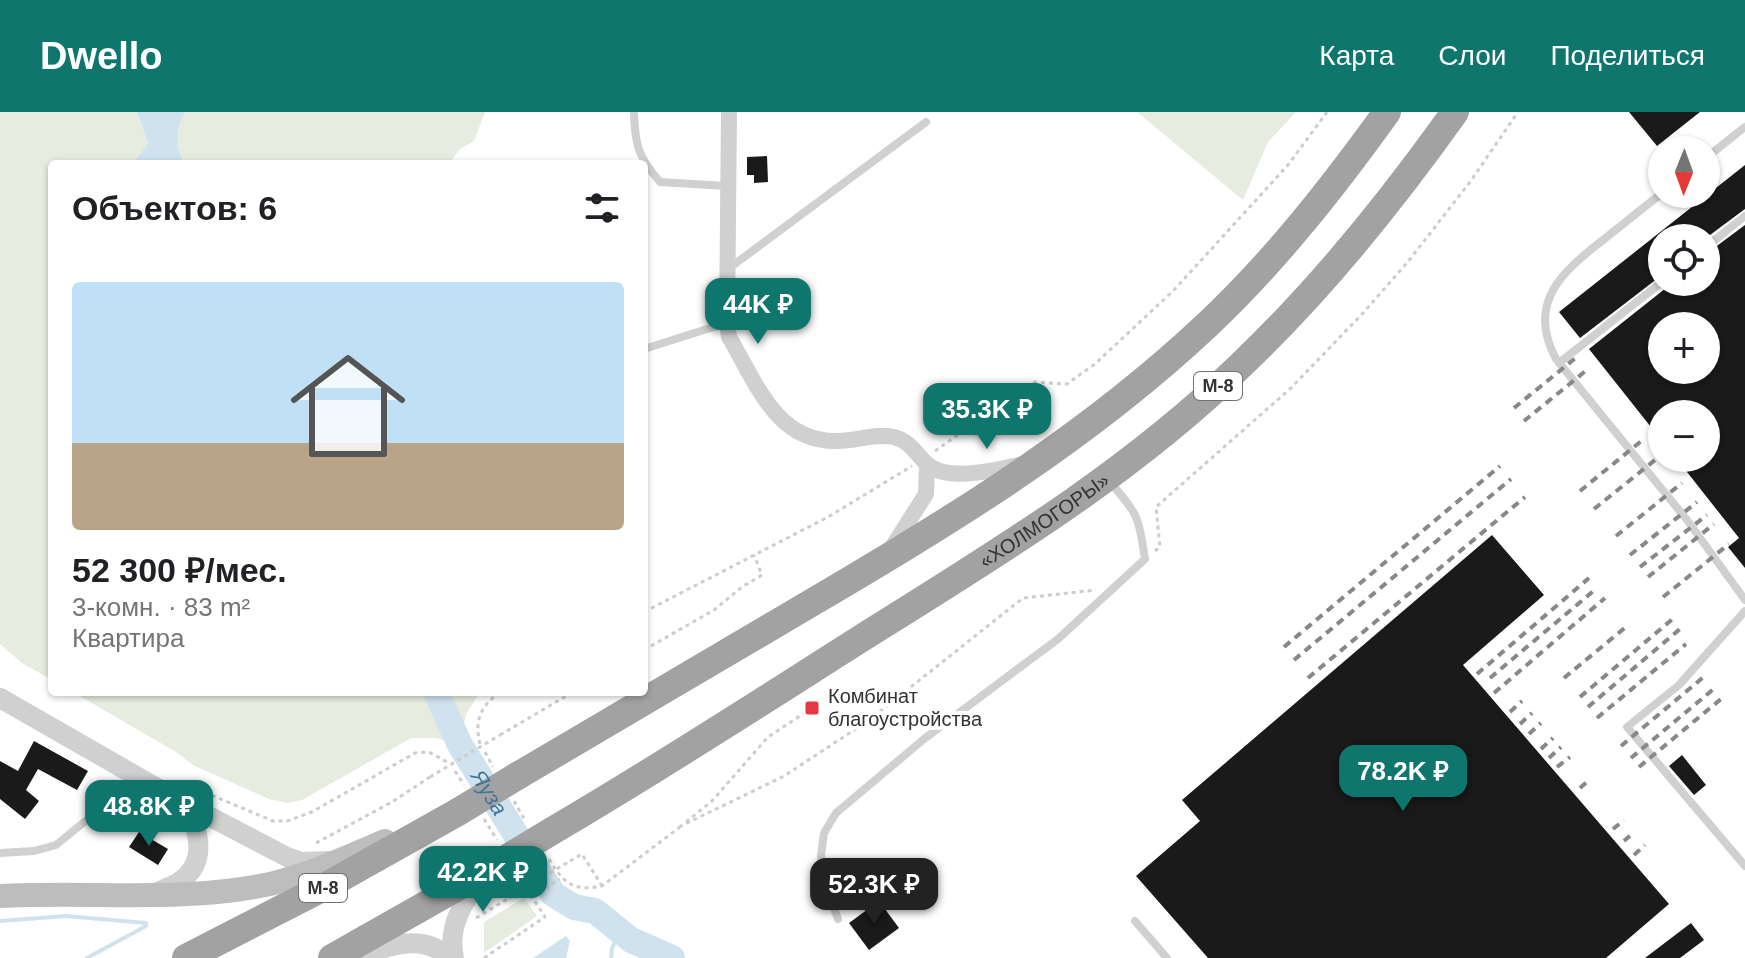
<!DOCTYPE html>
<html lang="ru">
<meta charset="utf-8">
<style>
:root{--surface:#fff;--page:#f6f6f6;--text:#202124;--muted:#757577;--line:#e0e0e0;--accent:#0f766e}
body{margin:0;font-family:Arial,sans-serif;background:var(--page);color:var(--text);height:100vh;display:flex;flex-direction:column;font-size:30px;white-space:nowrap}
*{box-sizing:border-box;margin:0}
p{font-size:26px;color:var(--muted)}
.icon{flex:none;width:44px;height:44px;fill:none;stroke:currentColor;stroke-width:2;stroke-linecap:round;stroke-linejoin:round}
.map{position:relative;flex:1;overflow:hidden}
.details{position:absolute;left:48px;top:48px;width:600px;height:536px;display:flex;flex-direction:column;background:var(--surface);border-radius:8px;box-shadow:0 2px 6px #0004}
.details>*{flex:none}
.needle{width:52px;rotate:181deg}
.fabs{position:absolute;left:1648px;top:24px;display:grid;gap:16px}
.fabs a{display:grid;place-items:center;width:72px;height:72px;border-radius:50%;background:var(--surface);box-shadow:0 2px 6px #0004;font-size:40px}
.price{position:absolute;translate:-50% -68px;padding:0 18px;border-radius:16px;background:var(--accent);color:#fff;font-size:26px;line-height:52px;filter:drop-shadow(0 2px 4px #0008)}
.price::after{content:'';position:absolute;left:50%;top:48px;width:24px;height:18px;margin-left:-12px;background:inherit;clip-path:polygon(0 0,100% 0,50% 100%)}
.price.on{background:#222;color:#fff}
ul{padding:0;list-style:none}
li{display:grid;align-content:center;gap:16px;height:424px;padding:0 24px}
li+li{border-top:2px solid var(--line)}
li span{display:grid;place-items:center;height:248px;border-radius:8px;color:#555}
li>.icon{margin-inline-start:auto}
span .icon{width:144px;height:144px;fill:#fffc;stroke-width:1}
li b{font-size:34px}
h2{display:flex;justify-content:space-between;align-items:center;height:96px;padding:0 24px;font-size:34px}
header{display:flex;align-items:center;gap:48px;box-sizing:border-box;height:112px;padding:0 40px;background:var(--accent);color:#fff}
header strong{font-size:38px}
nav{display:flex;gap:44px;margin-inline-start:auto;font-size:28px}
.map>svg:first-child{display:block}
.green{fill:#e6ecdf}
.water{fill:#cfe2ee}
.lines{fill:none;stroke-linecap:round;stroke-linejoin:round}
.stream{stroke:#cfe2ee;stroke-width:4}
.river{stroke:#cfe2ee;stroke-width:26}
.building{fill:#1a1a1a;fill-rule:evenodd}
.path{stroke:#cdcdcd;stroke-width:3;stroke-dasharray:4 4;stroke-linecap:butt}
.service{stroke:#d0d0d0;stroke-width:8}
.minor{stroke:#d0d0d0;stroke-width:16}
.tertiary{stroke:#d0d0d0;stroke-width:20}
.secondary{stroke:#bdbdbd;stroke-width:24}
.trunk{stroke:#a2a2a2;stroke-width:28}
.rail{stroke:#888;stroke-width:4;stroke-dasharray:8 6;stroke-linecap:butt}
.path-bridge{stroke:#cdcdcd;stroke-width:3;stroke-dasharray:4 4;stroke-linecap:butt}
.trunk-bridge{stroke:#a2a2a2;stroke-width:28}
.poi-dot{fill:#e63946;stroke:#fff;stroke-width:3}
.labels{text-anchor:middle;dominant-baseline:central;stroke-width:8;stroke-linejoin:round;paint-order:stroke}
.shield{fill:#fff;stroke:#707070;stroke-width:2}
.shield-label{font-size:18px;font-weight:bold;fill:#333}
.street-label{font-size:20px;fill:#333;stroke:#fff}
.poi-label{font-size:20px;fill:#333;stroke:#fff;text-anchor:start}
.water-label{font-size:22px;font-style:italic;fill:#3f7597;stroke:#fff}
</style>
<header>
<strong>Dwello</strong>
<nav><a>Карта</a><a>Слои</a><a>Поделиться</a></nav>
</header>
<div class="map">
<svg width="1745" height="846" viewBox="0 0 1745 846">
<rect width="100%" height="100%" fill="#fff"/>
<g class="green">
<path d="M0 0H137L148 31 133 52H52V568L22 551 0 532Z"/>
<path d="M185 0H485L474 29 460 37 449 52H185C175 35 176 16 185 0Z"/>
<path d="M1137 0H1296L1268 30 1243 88Z"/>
<path d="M73 580H480L466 602 460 633 436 626H411L302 688 287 691 269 687 193 653 176 640Z"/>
<path d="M524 786 537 804 484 841V810Z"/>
</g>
<g class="water">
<path d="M137 0H185C176 16 175 35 185 52H133L148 31Z"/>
<path d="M566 824 570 829 566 846H533Z"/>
</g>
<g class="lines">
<g class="stream">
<path d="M0 809 66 804 146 811V814L87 846"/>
<path d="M611 846 612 836 621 819"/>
</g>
<path class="river" id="s1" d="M436 580 460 633 553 782 574 795 595 799 631 828 672 846"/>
</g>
<g class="building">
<path d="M1629 0H1700L1657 34Z"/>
<path d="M767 44 768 70 754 71V63H747V45Z"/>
<path d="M1745 53V97L1706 126H1662V163L1580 226 1559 200Z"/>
<path d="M1745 113V456L1728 435 1739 426 1676 346H1706V302H1662V329L1589 237 1666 176 1669 170H1706V142ZM1662 214H1706V258H1662Z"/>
<path d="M1492 423 1544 483 1463 553 1669 792 1606 846H1208L1136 764 1200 709 1182 688Z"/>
<path d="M34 629 88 659 77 678 38 657 26 678 39 689 25 707 0 687V649L18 659Z"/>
<path d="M1682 643 1706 673 1694 683 1669 654Z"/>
<path d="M139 720 168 737 158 753 129 735Z"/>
<path d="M879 789 899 816 869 838 849 811Z"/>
<path d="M1691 811 1704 828 1680 846H1645Z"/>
</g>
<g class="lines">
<g class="path">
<path d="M935 339 1032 270 1067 272 1095 252 1173 179 1288 53 1327 0"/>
<path d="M1155 439 1160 435 1156 395 1291 276 1363 201 1407 151 1470 70 1518 0"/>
<path d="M644 500 828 405 912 354"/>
<path d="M644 538 714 498 742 475 762 463 754 443"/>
<path d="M500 623 573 580"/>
<path d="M480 632C474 608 481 593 501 580"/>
<path d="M485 640 493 655"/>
<path d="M455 659 464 673"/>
<path d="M197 677 273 709H287L312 700 415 641 429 640 449 651"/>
<path d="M514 689 526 710"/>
<path d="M484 707 497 728"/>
<path d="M686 710 712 689 768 625 812 596"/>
<path d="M679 715 784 664 868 609 1023 486 1096 478"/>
<path d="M316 731 392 690 430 665"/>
<path d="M549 747C563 771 574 780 602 774L680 715"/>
<path d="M570 749 582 742 602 774"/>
<path d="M531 784 560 767"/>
<path d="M476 806 509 786"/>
<path d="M484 846 545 805 517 762"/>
</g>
<g class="service">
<path d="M634 0C635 34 638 44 660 70L726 74"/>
<path d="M1706 46 1745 15"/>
<path d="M1662 81C1642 97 1623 112 1603 128 1562 160 1526 191 1556 247L1687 408 1745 488"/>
<path d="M1706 135 1745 104"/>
<path d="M728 157 926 10"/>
<path d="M644 237 726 211"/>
<path d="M1559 251 1662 170"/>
<path d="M1745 499 1679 573 1627 615 1745 754"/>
<path d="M0 741 34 739 56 733 127 675 135 663"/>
<path d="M838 807 825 772 821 744 824 721 836 701 924 627 1058 527 1145 447C1138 404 1139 403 1110 370"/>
<path d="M1135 809 1167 846"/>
</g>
<g class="minor">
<path d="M729 0 727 211 729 225C756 270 776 331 838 329 857 329 876 321 894 325 910 329 916 342 927 352 947 371 999 357 1023 352"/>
<path d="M891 437 926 382 927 353"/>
</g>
<g class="tertiary">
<path d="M0 586 178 688 287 745 301 750 329 749"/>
<path d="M156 781C163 777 173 774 179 770 209 750 200 714 181 691"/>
<path d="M355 846C385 835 423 819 449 846"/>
<path d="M454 846C447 815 463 789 482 766"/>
</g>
<path class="secondary" d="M0 784C89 779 182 791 270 772 309 763 347 745 385 729"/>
<g class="trunk">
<path d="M519 663C615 607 710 550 806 494 948 411 1087 326 1207 213 1275 149 1333 75 1387 0"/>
<path id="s2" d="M552 719C658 657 761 590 865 524 996 442 1129 362 1241 253 1321 177 1391 90 1455 0"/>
<path d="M186 846 328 773 458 700"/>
<path d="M332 846 491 756"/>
</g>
<g class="rail">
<path d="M1514 296 1578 244"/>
<path d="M1524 309 1588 257"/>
<path d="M1580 379 1645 326"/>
<path d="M1594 397 1660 344"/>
<path d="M1616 424 1682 371"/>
<path d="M1630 443 1697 390"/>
<path d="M1640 455 1707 403"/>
<path d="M1648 465 1714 412"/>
<path d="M1663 485 1729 432"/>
<path d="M1284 535 1500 354"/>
<path d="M1294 548 1511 367"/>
<path d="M1477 562 1589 466"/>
<path d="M1308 566 1525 385"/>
<path d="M1490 566 1597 476"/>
<path d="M1564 566 1627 514"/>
<path d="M1494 581 1605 486"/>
<path d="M1580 585 1675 505"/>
<path d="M1588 595 1680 517"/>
<path d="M1510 600 1522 589"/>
<path d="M1597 606 1686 532"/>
<path d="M1520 612 1532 601"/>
<path d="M1529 622 1541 611"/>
<path d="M1621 634 1706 563"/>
<path d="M1541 637 1553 626"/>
<path d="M1549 646 1561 635"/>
<path d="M1631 646 1716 575"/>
<path d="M1557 655 1570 645"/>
<path d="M1639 655 1721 587"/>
<path d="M1580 676 1589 668"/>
<path d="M1613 717 1624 708"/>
<path d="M1624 729 1634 720"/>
<path d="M1634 743 1645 733"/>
</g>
<g class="path-bridge">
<path d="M430 665 500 623"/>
<path d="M509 786 570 749"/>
</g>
<g class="trunk-bridge">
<path d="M458 700 519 663"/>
<path d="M491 756 552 719"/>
</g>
</g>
<rect class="poi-dot" x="804" y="588" width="16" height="16" rx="4"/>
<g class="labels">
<g class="shield">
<rect x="1194" y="260" width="48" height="28" rx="6"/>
<rect x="299" y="762" width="48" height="28" rx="6"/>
</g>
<g class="shield-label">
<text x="1218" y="274">М-8</text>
<text x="323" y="776">М-8</text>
</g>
<g class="street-label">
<text stroke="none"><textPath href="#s2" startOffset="582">«ХОЛМОГОРЫ»</textPath></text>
</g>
<g class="poi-label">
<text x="828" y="584">Комбинат<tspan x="828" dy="23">благоустройства</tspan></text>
</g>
<g class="water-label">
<text stroke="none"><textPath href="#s1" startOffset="114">Яуза</textPath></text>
</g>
</g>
</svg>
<div class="fabs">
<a><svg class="needle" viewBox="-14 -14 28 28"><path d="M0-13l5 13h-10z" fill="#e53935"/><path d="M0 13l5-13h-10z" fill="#757577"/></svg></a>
<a><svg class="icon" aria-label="locate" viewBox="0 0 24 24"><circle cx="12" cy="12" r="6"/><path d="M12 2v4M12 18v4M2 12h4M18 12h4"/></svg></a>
<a>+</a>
<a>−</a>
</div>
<b class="price" style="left:758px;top:234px">44K ₽</b>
<b class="price" style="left:987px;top:339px">35.3K ₽</b>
<b class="price" style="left:1403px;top:701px">78.2K ₽</b>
<b class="price" style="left:149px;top:736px">48.8K ₽</b>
<b class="price" style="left:483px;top:802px">42.2K ₽</b>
<b class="price on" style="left:874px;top:814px">52.3K ₽</b>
<section class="details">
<h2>Объектов: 6<svg class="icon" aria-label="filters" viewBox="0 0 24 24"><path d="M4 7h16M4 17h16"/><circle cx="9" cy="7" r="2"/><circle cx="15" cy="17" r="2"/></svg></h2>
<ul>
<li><span style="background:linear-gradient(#bfe0f5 65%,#b9a48a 0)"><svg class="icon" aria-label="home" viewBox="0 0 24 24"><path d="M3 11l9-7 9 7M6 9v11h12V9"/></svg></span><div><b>52 300 ₽/мес.</b><p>3-комн. · 83 m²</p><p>Квартира</p></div></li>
</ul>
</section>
</div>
